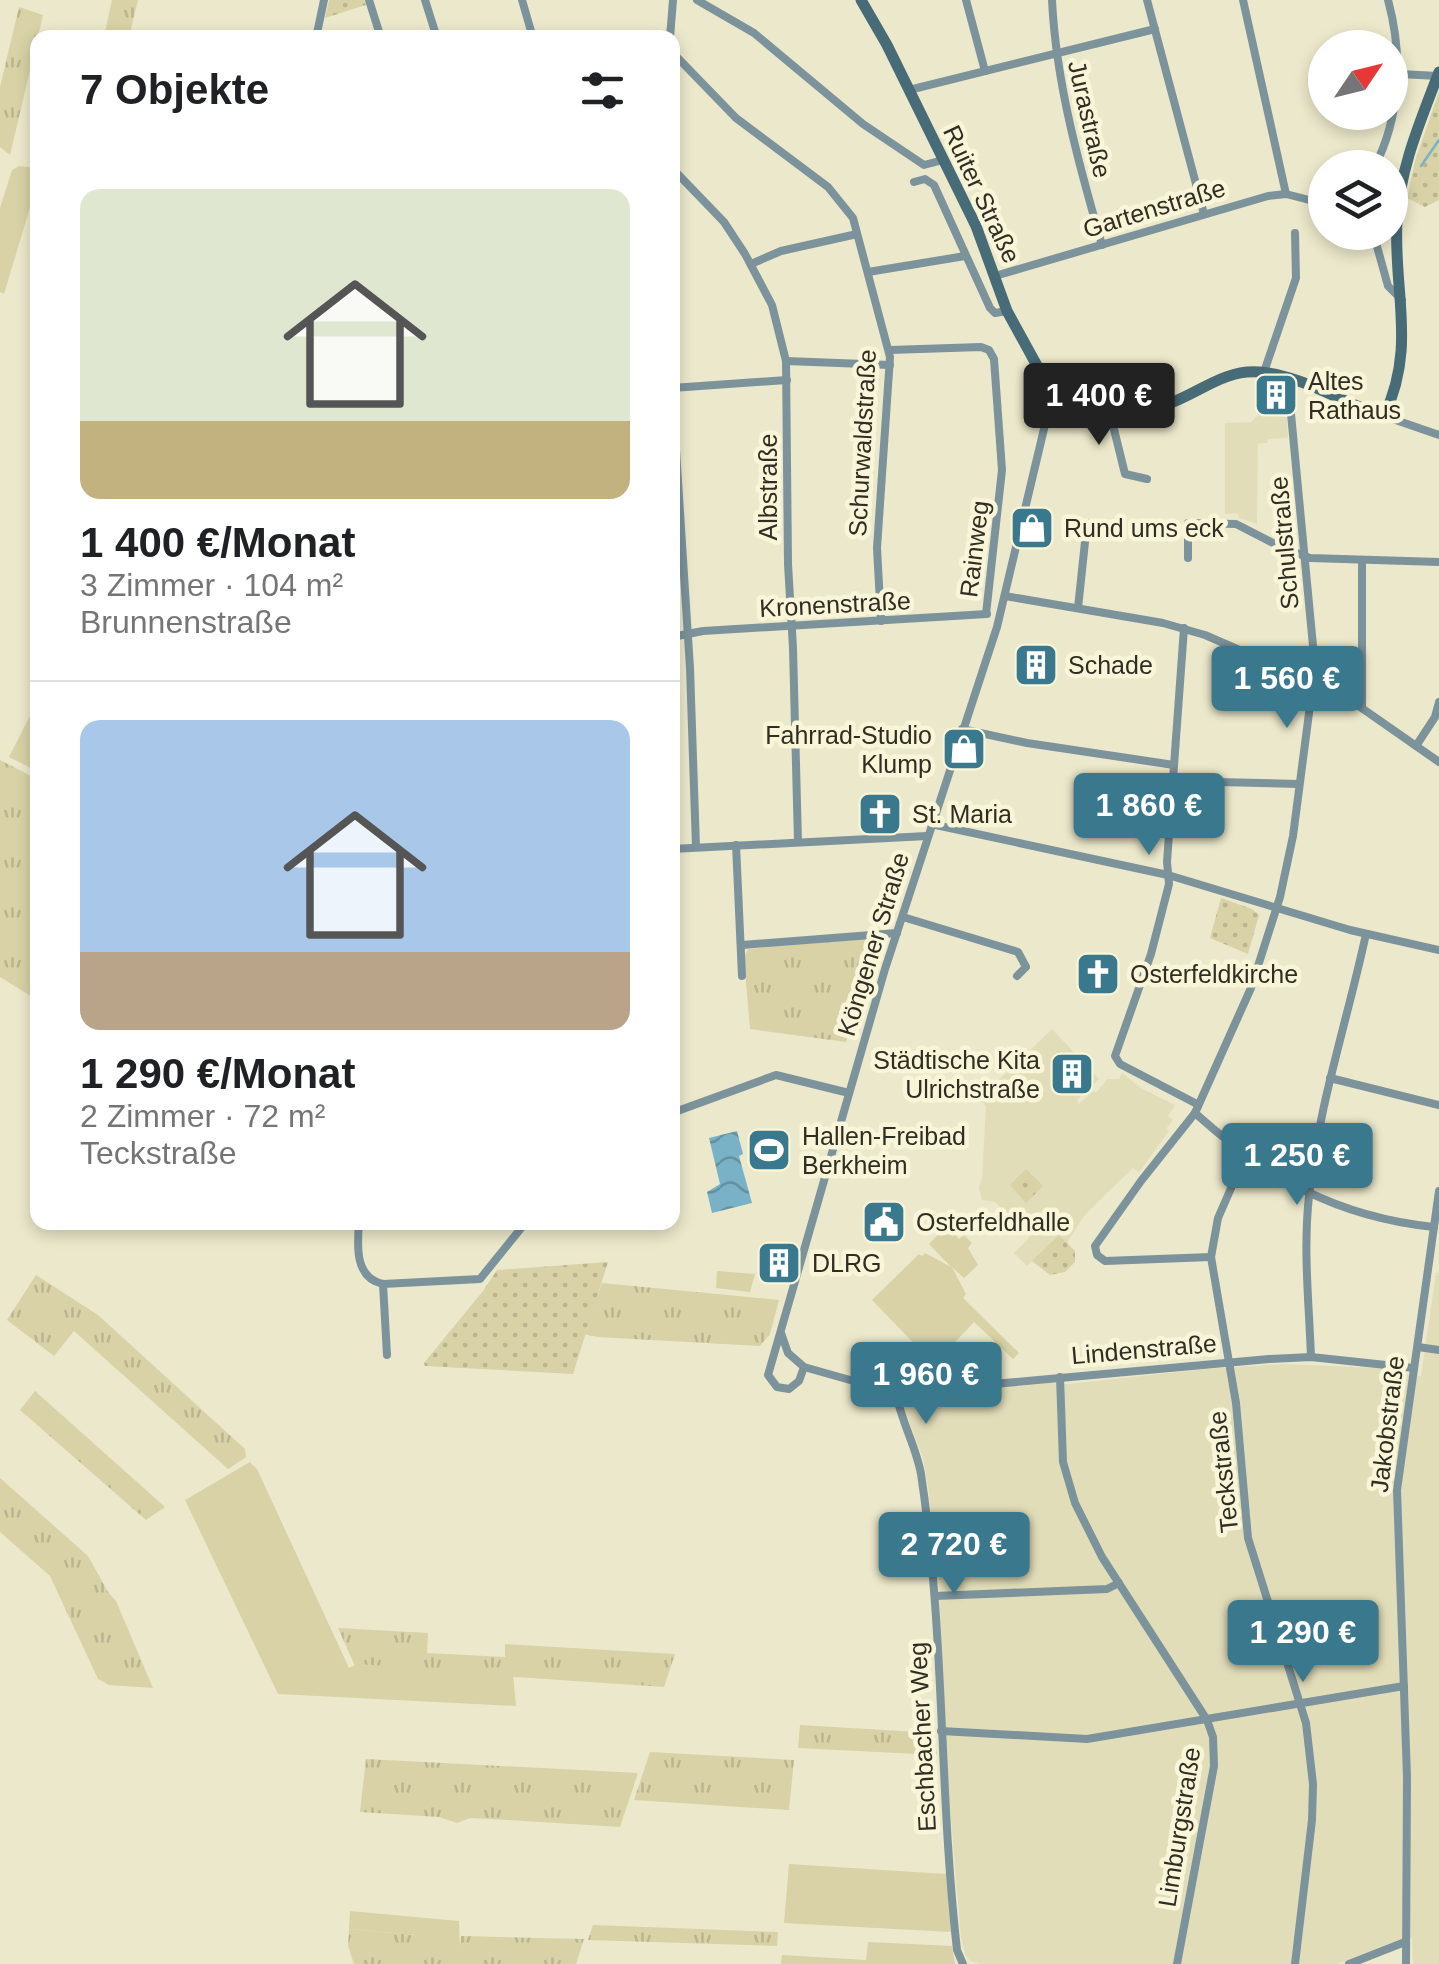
<!DOCTYPE html>
<html lang="de">
<meta charset="utf-8">
<style>
:root{--surface:#fff;--page:#f2f2f2;--text:#202124;--muted:#757577;--line:#e0e0e0;--accent:#3a788e}
body{margin:0;font-family:Helvetica,sans-serif;background:var(--page);color:var(--text);height:100vh;display:flex;flex-direction:column;font-size:38px;white-space:nowrap}
*{box-sizing:border-box;margin:0}
p{font-size:32px;color:var(--muted)}
.icon{flex:none;width:55px;height:55px;fill:none;stroke:currentColor;stroke-width:2;stroke-linecap:round;stroke-linejoin:round}
.map{position:relative;flex:1;overflow:hidden}
.panel{position:absolute;left:30px;top:30px;width:650px;height:1200px;display:flex;flex-direction:column;background:var(--surface);border-radius:20px;box-shadow:0 5px 15px #0003}
.panel>*{flex:none}
.needle{width:65px;rotate:55deg}
.fabs{position:absolute;left:1308px;top:30px;display:grid;gap:20px}
.fabs a{display:grid;place-items:center;width:100px;height:100px;border-radius:50%;background:var(--surface);box-shadow:0 5px 15px #0003;font-size:50px}
.price{position:absolute;translate:-50% -85px;padding:0 22px;border-radius:10px;background:var(--accent);color:#fff;font-size:32px;line-height:65px;filter:drop-shadow(0 2px 5px #0008)}
.price::after{content:'';position:absolute;left:50%;top:60px;width:30px;height:22px;margin-left:-15px;background:inherit;clip-path:polygon(0 0,100% 0,50% 100%)}
.price.selected{background:#222;color:#fff}
ul{padding:0;list-style:none}
li{display:grid;align-content:center;gap:20px;height:530px;padding:0 50px}
li+li{border-top:2px solid var(--line)}
li span{display:grid;place-items:center;height:310px;border-radius:20px;color:#555}
li>.icon{margin-inline-start:auto}
span .icon{width:180px;height:180px;fill:#fffc;stroke-width:1}
li b{font-size:42px}
h2{display:flex;justify-content:space-between;align-items:center;height:120px;padding:0 50px;font-size:42px}
.map>svg:first-child{display:block}
.built{fill:#e2ddb9}
.grass{fill:url(#grass-tufts)}
.park{fill:url(#park-dots)}
.garden{fill:#d8d2a6}
.water{fill:url(#water-waves)}
.lines{fill:none;stroke-linecap:round;stroke-linejoin:round}
.stream{stroke:#79b2c7;stroke-width:2.5}
.street{stroke:#7c939c;stroke-width:8}
.secondary{stroke:#486b78;stroke-width:11}
.labels{text-anchor:middle;dominant-baseline:central;stroke-width:9;stroke-linejoin:round;paint-order:stroke}
.street-label{font-size:25px;fill:#302e23;stroke:#f9f5d8}
.poi-label{font-size:25px;fill:#302e23;stroke:#f9f5d8;text-anchor:start}
</style>
<div class="map">
<svg width="1439" height="1964" viewBox="0 0 1439 1964">
<defs>
<pattern id="grass-tufts" width="24" height="20" patternUnits="userSpaceOnUse" patternTransform="scale(2.5)"><rect width="24" height="20" fill="#d8d2a6"/><path d="M3 7l-1-3M5 7V3M7 7l1-3M15 17l-1-3M17 17v-4M19 17l1-3" fill="none" stroke="#bab58f"/></pattern>
<pattern id="park-dots" width="8" height="8" patternUnits="userSpaceOnUse" patternTransform="scale(2.5)"><rect width="8" height="8" fill="#d8d2a6"/><path d="M2 2h.1M6 6h.1" fill="none" stroke="#bab58f" stroke-width="1.8" stroke-linecap="round"/></pattern>
<pattern id="water-waves" width="16" height="10" patternUnits="userSpaceOnUse" patternTransform="scale(2.5)"><rect width="16" height="10" fill="#79b2c7"/><path d="M0 5q4-4 8 0t8 0" fill="none" stroke="#6491a1"/></pattern>
</defs>
<rect width="100%" height="100%" fill="#ece8cb"/>
<g class="built">
<path d="M1259 414 1287 417 1288 438 1268 439 1267 443 1258 444 1257 524 1239 518 1238 513 1225 514V423L1251 422Z"/>
<path d="M1052 1029 1099 1079 1077 1100 1079 1104 1092 1092H1097L1107 1079H1119L1122 1073 1141 1088 1175 1105 1168 1116 1173 1120 1166 1129 1169 1131 1139 1172 1133 1168 1106 1194 1084 1216 1067 1243 1059 1236 1027 1266 1014 1253 1029 1238 995 1202 982 1200 979 1187 982 1179 986 1106 979 1099Z"/>
<path d="M1436 1273H1439V1964H1413L1412 1938 1398 1940 1337 1964H980L970 1961 965 1954 961 1937 948 1785 939 1586 928 1485 923 1458 904 1408 906 1400 1048 1383 1067 1384 1206 1369 1285 1364 1397 1369 1403 1374 1421 1376Z"/>
</g>
<g class="grass">
<path d="M112 0H138L129 37H104Z"/>
<path d="M19 7 43 15 10 155 0 147V87Z"/>
<path d="M0 760 37 779V1000L0 977Z"/>
<path d="M877 938 846 1042 750 1029 744 958 748 949Z"/>
<path d="M36 1275 98 1315 245 1449 246 1457 228 1469 74 1331 54 1356 7 1320Z"/>
<path d="M602 1283 779 1300 770 1334 760 1346 597 1337 584 1334Z"/>
<path d="M35 1391 165 1507 146 1520 20 1410Z"/>
<path d="M0 1478 88 1556 108 1592 116 1601 153 1688 109 1685 98 1679 50 1576 0 1532Z"/>
<path d="M338 1628 428 1633 427 1653 505 1657V1644L675 1654 664 1687 355 1666Z"/>
<path d="M800 1725 934 1733 937 1755 798 1748Z"/>
<path d="M650 1752 794 1760 789 1810 634 1800Z"/>
<path d="M366 1759 638 1773 620 1827 491 1819 470 1818 457 1823 439 1817 360 1812Z"/>
<path d="M593 1925 778 1932 777 1946 588 1940Z"/>
<path d="M349 1929 416 1935 459 1951 461 1936 584 1939 576 1964H354L348 1946Z"/>
</g>
<g class="park">
<path d="M329 0H364L366 5 325 18Z"/>
<path d="M1439 92V200L1425 207 1407 198 1415 161Z"/>
<path d="M1221 898 1252 909 1259 915 1248 954 1210 938Z"/>
<path d="M1026 1169 1043 1186 1026 1203 1010 1185Z"/>
<path d="M1059 1235 1075 1251V1262L1065 1272 1050 1275 1032 1261Z"/>
<path d="M608 1262 573 1374 425 1366 424 1363 483 1291 497 1270Z"/>
</g>
<g class="garden">
<path d="M19 166 37 168V184L4 294 0 292V208L12 170Z"/>
<path d="M37 702V771L9 757Z"/>
<path d="M947 1226 959 1239 964 1235 972 1243 968 1248 978 1265 964 1278 952 1267 966 1294 963 1298 1019 1353 1013 1359 974 1322 934 1364 872 1300 919 1254 922 1256 925 1253 951 1267 929 1244Z"/>
<path d="M717 1271 755 1274 750 1292 716 1288Z"/>
<path d="M250 1462 257 1469 349 1668 358 1664 513 1674 516 1706 278 1694 185 1500Z"/>
<path d="M789 1864 946 1874 951 1932 784 1923Z"/>
<path d="M350 1911 459 1921 460 1951 426 1947 416 1935 349 1929Z"/>
<path d="M868 1942 952 1946 955 1964H781L782 1955 866 1960Z"/>
</g>
<path class="water" d="M737 1131 743 1154 739 1156 752 1203 712 1213 707 1192 720 1184 709 1138Z"/>
<g class="lines">
<path class="stream" d="M1421 166 1439 140"/>
<g class="street">
<path d="M369 0 381 38"/>
<path d="M425 0 437 38"/>
<path d="M522 0 533 38"/>
<path d="M697 0 754 33 863 124 924 165 943 160"/>
<path d="M966 0 985 71"/>
<path d="M1052 0C1056 83 1079 165 1102 245"/>
<path d="M1147 0 1204 214"/>
<path d="M1243 0 1286 194"/>
<path d="M316 38 324 0"/>
<path d="M670 38 673 0"/>
<path d="M672 52 736 118 828 187 853 218 890 357 877 548 881 621"/>
<path d="M1399 74 1439 76"/>
<path d="M909 90 1155 29"/>
<path d="M672 168 724 222 745 254 772 305 786 361 788 564 793 648 798 842"/>
<path d="M1374 168C1401 116 1403 55 1388 0"/>
<path d="M914 182 925 179 934 185 990 308 995 313 1007 311"/>
<path d="M1373 232 1388 286 1402 300"/>
<path d="M751 264 781 251 857 234"/>
<path d="M868 272 965 256"/>
<path d="M995 276 1268 196 1286 194 1325 204"/>
<path d="M890 350 981 347 989 350 994 359 1002 470 986 614"/>
<path d="M786 361 890 365"/>
<path d="M1264 372 1296 278 1295 233"/>
<path d="M1110 413 1125 474 1147 479"/>
<path d="M1384 416 1439 435"/>
<path d="M1188 558V523L1236 524 1281 547 1310 558 1439 562"/>
<path d="M1005 596 1163 623 1205 635 1343 695 1439 762"/>
<path d="M1078 608 1087 523"/>
<path d="M1184 628 1167 862 1169 884 1151 954 1115 1056 1120 1064 1197 1104"/>
<path d="M672 637 703 631 987 614"/>
<path d="M1362 706V560"/>
<path d="M962 729 1027 743 1174 765"/>
<path d="M1416 746 1435 717 1439 702"/>
<path d="M1173 781 1299 784"/>
<path d="M931 824 1168 875 1350 930 1439 950"/>
<path d="M736 845 742 976"/>
<path d="M696 847 690 668 672 388 787 380"/>
<path d="M672 849 927 836"/>
<path d="M903 917 1018 952 1026 967 1017 976"/>
<path d="M742 945 897 933"/>
<path d="M1330 1078 1439 1105"/>
<path d="M672 1113 776 1075 849 1093"/>
<path d="M1195 1113C1267 1178 1337 1217 1434 1227"/>
<path d="M1246 1154 1218 1218 1211 1257 1236 1403 1248 1538 1306 1723 1313 1784 1312 1820 1295 1964"/>
<path d="M359 1222C357 1247 355 1278 383 1284L480 1279 526 1222"/>
<path d="M1211 1257 1105 1261 1097 1255 1095 1246 1141 1181 1195 1113 1251 988 1280 897 1293 836 1315 667 1291 414 1293 381"/>
<path d="M383 1284 387 1355"/>
<path d="M781 1333 788 1353 804 1367 896 1393 1269 1359 1311 1357 1414 1368"/>
<path d="M1418 1347 1439 1350"/>
<path d="M1311 1357C1309 1303 1303 1250 1309 1196 1318 1107 1347 1022 1366 934"/>
<path d="M804 1367 799 1381 789 1389 777 1387 768 1375 885 969 997 627 1048 412"/>
<path d="M1060 1377 1063 1462 1075 1503 1102 1557 1207 1720 1213 1737 1214 1766 1177 1964"/>
<path d="M896 1393C901 1421 916 1446 921 1474 945 1632 939 1792 957 1950L963 1964"/>
<path d="M935 1596 1107 1589 1119 1583"/>
<path d="M941 1731 1087 1739 1404 1686"/>
<path d="M1349 1964 1405 1942"/>
<path d="M1406 1964 1407 1777 1397 1490 1439 1191"/>
</g>
<path class="secondary" d="M861 0 887 45 976 226 1007 311 1041 373 1048 397V412C1087 414 1127 416 1165 405 1197 395 1223 369 1259 372 1302 375 1344 404 1384 416 1417 347 1393 291 1397 220 1400 167 1421 120 1439 72"/>
</g>
<defs>
<symbol id="building-square" viewBox="-11 -11 22 22"><rect x="-9" y="-9" width="18" height="18" rx="4" fill="#3a788e" stroke="#f9f5d8"/><path d="M-4-6H4V6H1V3H-1V6H-4ZM-2.5-4.3h1.7v1.8h-1.7ZM.8-4.3h1.7v1.8H.8ZM-2.5-1h1.7V.8h-1.7ZM.8-1h1.7V.8H.8Z" fill="#fff"/></symbol>
<symbol id="shop-square" viewBox="-11 -11 22 22"><rect x="-9" y="-9" width="18" height="18" rx="4" fill="#3a788e" stroke="#f9f5d8"/><path d="M-5-2.5h2.3a2.7 3.5 0 0 1 5.4 0H5L5.5 6h-11ZM-1.5-2.5h3a1.5 2.3 0 0 0-3 0Z" fill="#fff"/></symbol>
<symbol id="church-square" viewBox="-11 -11 22 22"><rect x="-9" y="-9" width="18" height="18" rx="4" fill="#3a788e" stroke="#f9f5d8"/><path d="M-1.2-6h2.4v3.5h3.3v2.4h-3.3V6h-2.4V-.1h-3.3v-2.4h3.3Z" fill="#fff"/></symbol>
<symbol id="stadium-square" viewBox="-11 -11 22 22"><rect x="-9" y="-9" width="18" height="18" rx="4" fill="#3a788e" stroke="#f9f5d8"/><path d="M0-5a6.5 5 0 1 0 0 10a6.5 5 0 1 0 0-10ZM-3.5-1.8h7v3.6h-7Z" fill="#fff"/></symbol>
<symbol id="civic-square" viewBox="-11 -11 22 22"><rect x="-9" y="-9" width="18" height="18" rx="4" fill="#3a788e" stroke="#f9f5d8"/><path d="M-.6-6.5H3V-4.5H.6V-3L4-1V1h2V6H-6V1h2V-1L-.6-3ZM-1.2 2.5V6h2.4V2.5Z" fill="#fff"/></symbol>
</defs>
<g fill-rule="evenodd">
<use href="#building-square" x="1251" y="370" width="50" height="50"/>
<use href="#shop-square" x="1007" y="503" width="50" height="50"/>
<use href="#building-square" x="1011" y="640" width="50" height="50"/>
<use href="#shop-square" x="939" y="724" width="50" height="50"/>
<use href="#church-square" x="855" y="789" width="50" height="50"/>
<use href="#church-square" x="1073" y="949" width="50" height="50"/>
<use href="#building-square" x="1047" y="1049" width="50" height="50"/>
<use href="#stadium-square" x="744" y="1125" width="50" height="50"/>
<use href="#civic-square" x="859" y="1197" width="50" height="50"/>
<use href="#building-square" x="754" y="1238" width="50" height="50"/>
</g>
<g class="labels">
<g class="street-label">
<text transform="translate(1090 119) rotate(77)">Jurastraße</text>
<text transform="translate(982 194) rotate(65)">Ruiter Straße</text>
<text transform="translate(1154 208) rotate(-17)">Gartenstraße</text>
<text transform="translate(862 443) rotate(-87)">Schurwaldstraße</text>
<text transform="translate(768 487) rotate(-90)">Albstraße</text>
<text transform="translate(1284 543) rotate(-95)">Schulstraße</text>
<text transform="translate(974 549) rotate(-83)">Rainweg</text>
<text transform="translate(835 604) rotate(-3)">Kronenstraße</text>
<text transform="translate(873 944) rotate(-73)">Köngener Straße</text>
<text transform="translate(1144 1349) rotate(-5)">Lindenstraße</text>
<text transform="translate(1387 1424) rotate(-83)">Jakobstraße</text>
<text transform="translate(1223 1472) rotate(-96)">Teckstraße</text>
<text transform="translate(922 1737) rotate(-93)">Eschbacher Weg</text>
<text transform="translate(1179 1827) rotate(-81)">Limburgstraße</text>
</g>
<g class="poi-label">
<text x="1308" y="381">Altes<tspan x="1308" dy="29">Rathaus</tspan></text>
<text x="1064" y="528">Rund ums eck</text>
<text x="1068" y="665">Schade</text>
<text x="932" y="735" text-anchor="end">Fahrrad-Studio<tspan x="932" dy="29">Klump</tspan></text>
<text x="912" y="814">St. Maria</text>
<text x="1130" y="974">Osterfeldkirche</text>
<text x="1040" y="1060" text-anchor="end">Städtische Kita<tspan x="1040" dy="29">Ulrichstraße</tspan></text>
<text x="802" y="1136">Hallen-Freibad<tspan x="802" dy="29">Berkheim</tspan></text>
<text x="916" y="1222">Osterfeldhalle</text>
<text x="812" y="1263">DLRG</text>
</g>
</g>
</svg>
<div class="fabs">
<a><svg class="needle" viewBox="-14 -14 28 28"><path d="M0-13l5 13h-10z" fill="#e53935"/><path d="M0 13l5-13h-10z" fill="#757577"/></svg></a>
<a><svg class="icon" aria-label="layers" viewBox="0 0 24 24"><path d="M12 4l9 5-9 5-9-5zM3 14l9 5 9-5"/></svg></a>
</div>
<b class="price selected" style="left:1099px;top:448px">1 400 €</b>
<b class="price" style="left:1287px;top:731px">1 560 €</b>
<b class="price" style="left:1149px;top:858px">1 860 €</b>
<b class="price" style="left:1297px;top:1208px">1 250 €</b>
<b class="price" style="left:926px;top:1427px">1 960 €</b>
<b class="price" style="left:954px;top:1597px">2 720 €</b>
<b class="price" style="left:1303px;top:1685px">1 290 €</b>
<section class="panel">
<h2>7 Objekte<svg class="icon" aria-label="filters" viewBox="0 0 24 24"><path d="M4 7h16M4 17h16"/><circle cx="9" cy="7" r="2"/><circle cx="15" cy="17" r="2"/></svg></h2>
<ul>
<li><span style="background:linear-gradient(#dfe7d0 75%,#c2b280 0)"><svg class="icon" aria-label="home" viewBox="0 0 24 24"><path d="M3 11l9-7 9 7M6 9v11h12V9"/></svg></span><div><b>1 400 €/Monat</b><p>3 Zimmer · 104 m²</p><p>Brunnenstraße</p></div></li>
<li><span style="background:linear-gradient(#a9c7e8 75%,#b9a48a 0)"><svg class="icon" aria-label="home" viewBox="0 0 24 24"><path d="M3 11l9-7 9 7M6 9v11h12V9"/></svg></span><div><b>1 290 €/Monat</b><p>2 Zimmer · 72 m²</p><p>Teckstraße</p></div></li>
</ul>
</section>
</div>
